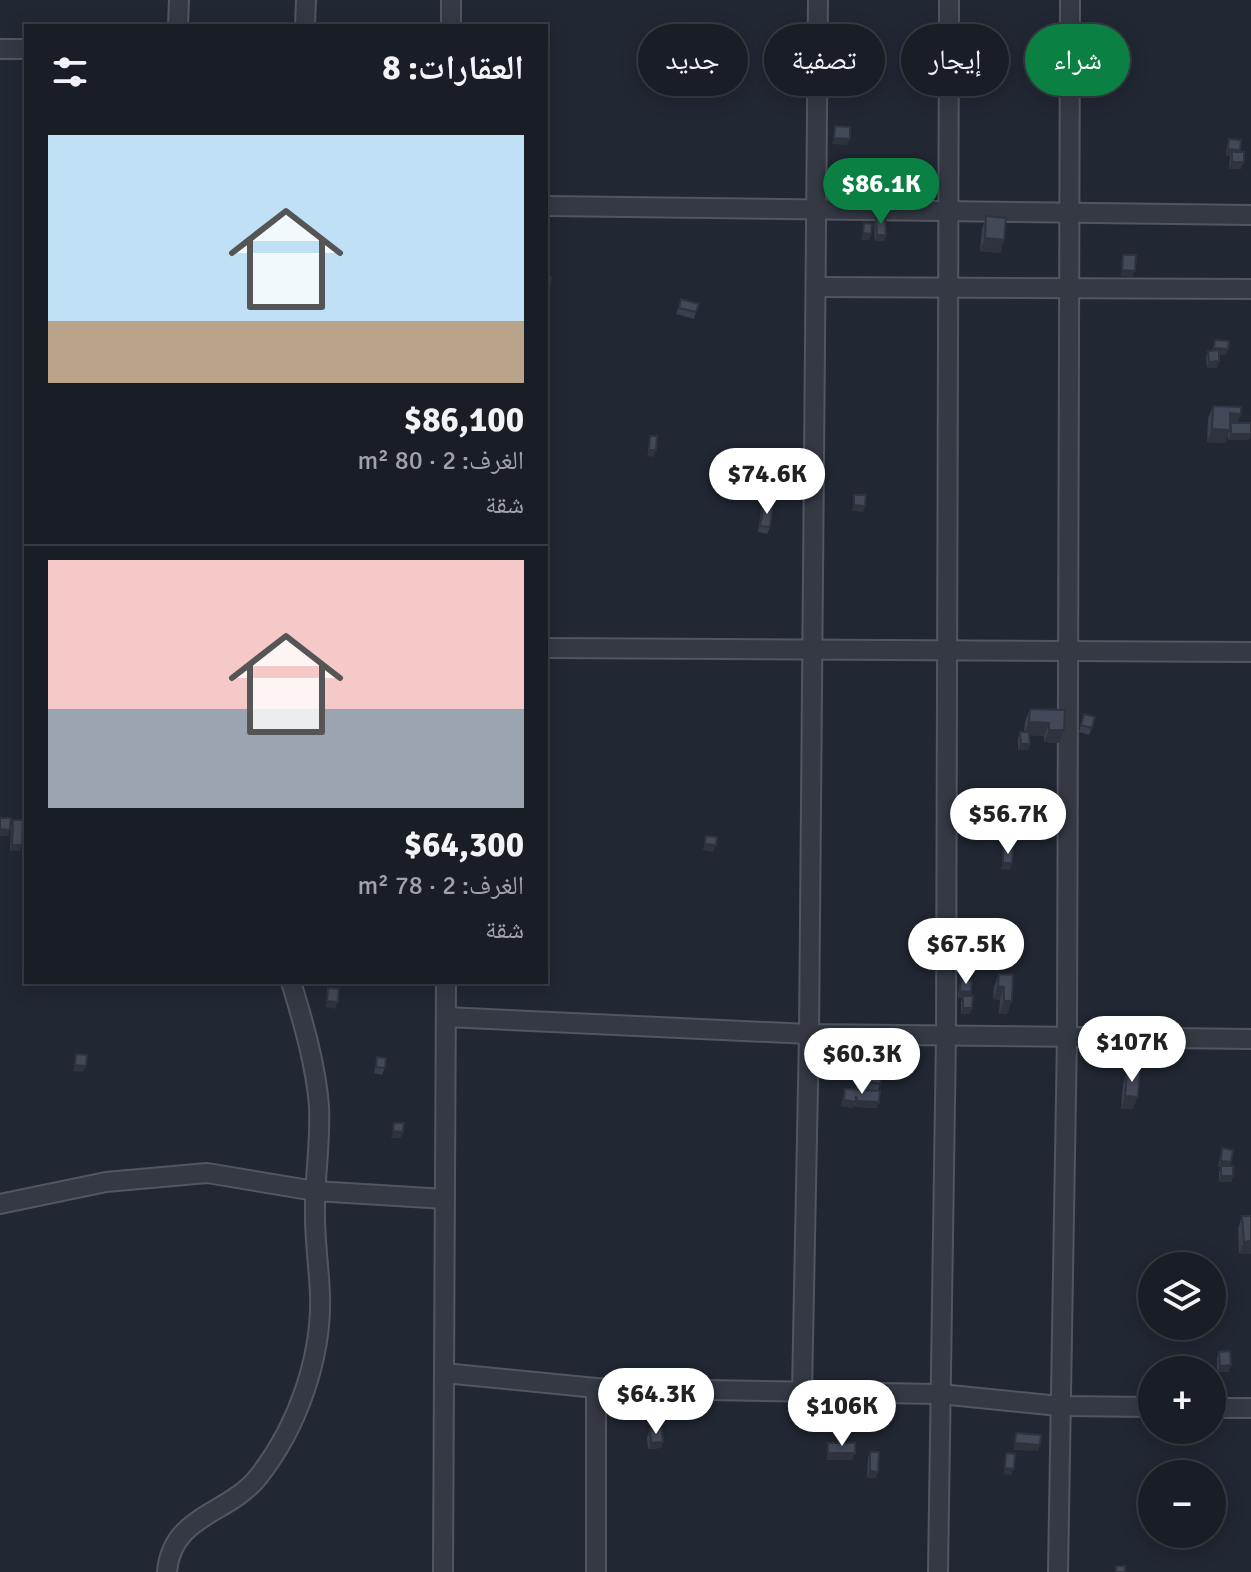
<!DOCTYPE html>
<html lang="ar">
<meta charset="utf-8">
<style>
:root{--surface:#191d26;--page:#262a32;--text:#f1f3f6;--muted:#9fa2a7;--line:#373b43;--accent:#0b8043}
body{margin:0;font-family:Signika,"Noto Naskh Arabic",sans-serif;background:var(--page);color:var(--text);direction:rtl;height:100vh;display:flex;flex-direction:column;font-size:30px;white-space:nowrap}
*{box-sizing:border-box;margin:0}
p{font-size:26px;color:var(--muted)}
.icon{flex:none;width:44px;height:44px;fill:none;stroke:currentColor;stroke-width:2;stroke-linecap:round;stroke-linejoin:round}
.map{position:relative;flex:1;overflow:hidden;direction:ltr}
.sheet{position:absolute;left:24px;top:24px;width:524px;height:960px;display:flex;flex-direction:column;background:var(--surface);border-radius:0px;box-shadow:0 4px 20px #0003,0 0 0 2px var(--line);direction:rtl}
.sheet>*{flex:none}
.guide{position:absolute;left:572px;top:24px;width:558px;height:72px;direction:rtl;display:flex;gap:16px}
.buttons{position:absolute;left:1138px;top:1252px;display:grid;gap:16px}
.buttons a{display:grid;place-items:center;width:88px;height:88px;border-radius:50%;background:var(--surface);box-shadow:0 4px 20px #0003,0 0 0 2px var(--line);font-size:40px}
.price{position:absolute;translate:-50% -68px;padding:0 18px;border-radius:28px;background:#fff;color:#222;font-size:26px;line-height:52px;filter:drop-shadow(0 2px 4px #0008)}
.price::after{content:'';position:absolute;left:50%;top:48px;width:24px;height:18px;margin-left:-12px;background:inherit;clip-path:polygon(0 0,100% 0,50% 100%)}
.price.on{background:var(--accent);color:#fff}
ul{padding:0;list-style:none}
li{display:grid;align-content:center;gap:16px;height:424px;padding:0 24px}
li+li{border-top:2px solid var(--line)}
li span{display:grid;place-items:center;height:248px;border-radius:0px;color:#555}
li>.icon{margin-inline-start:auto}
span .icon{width:144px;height:144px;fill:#fffc;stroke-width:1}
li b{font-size:34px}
h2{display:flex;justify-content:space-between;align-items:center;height:96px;padding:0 24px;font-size:34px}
.tag{padding:0 28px;border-radius:36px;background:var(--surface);box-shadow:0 4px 20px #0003,0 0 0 2px var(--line);font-size:28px;line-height:72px}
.tag.on{background:var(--accent);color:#fff}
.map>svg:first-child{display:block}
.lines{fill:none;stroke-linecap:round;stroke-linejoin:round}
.minor-casing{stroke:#515662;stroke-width:22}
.minor{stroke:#343944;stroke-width:18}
.wall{fill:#393f4c}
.shaded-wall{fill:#2e333e}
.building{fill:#424958;stroke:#2e333e;stroke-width:2}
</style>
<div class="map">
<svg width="1251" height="1572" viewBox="0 0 1251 1572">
<rect width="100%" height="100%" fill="#212733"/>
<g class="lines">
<defs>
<g id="minor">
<path d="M178 26 179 0"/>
<path d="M305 26 306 0"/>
<path d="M451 26V0"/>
<path d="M0 49H26"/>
<path d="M546 206 1251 215"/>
<path d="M817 287 1251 289"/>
<path d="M546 648 1251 652"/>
<path d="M446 1017 809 1034 1251 1039"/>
<path d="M0 1204 106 1182 207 1173 315 1191 445 1199"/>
<path d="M444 1373 596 1388 940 1394 1059 1406 1152 1407"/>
<path d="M802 1392 809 1034 818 0"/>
<path d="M1212 1408H1251"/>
<path d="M167 1572C172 1514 229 1515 259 1476 298 1426 322 1357 320 1295 319 1268 315 1242 315 1216 314 1179 321 1143 319 1106 316 1066 303 1021 291 982"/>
<path d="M443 1572 446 982"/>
<path d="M596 1572V1388"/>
<path d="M938 1572 946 1035 949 0"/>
<path d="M1058 1572 1067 1036 1070 0"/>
</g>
</defs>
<use href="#minor" class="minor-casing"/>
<use href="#minor" class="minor"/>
</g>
<g class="wall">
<path d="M1229 139 1240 152 1241 169H1229L1230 156 1226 155 1227 145Z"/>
<path d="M986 216 1004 240 1000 253 980 251 982 229Z"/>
<path d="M876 218 886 235 884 241H875L874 224Z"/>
<path d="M681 299 696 312 694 319 676 314Z"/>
<path d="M1215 340 1226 355H1219L1217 368H1207L1206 357 1208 351 1212 350Z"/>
<path d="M1213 406 1241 414 1237 423 1251 434 1249 440H1228V434L1225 443 1207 442 1208 418Z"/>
<path d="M764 504 770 527 767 534 758 532 761 510Z"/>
<path d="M1030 709 1064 730 1059 743 1044 742V736L1030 735V744L1028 750H1018V738L1020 732H1024L1025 721Z"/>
<path d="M1084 714 1092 728 1089 735 1079 732Z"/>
<path d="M13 820 20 851H10L11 826Z"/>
<path d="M999 974 1012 1001 1007 1014H999L1000 1000 993 999 994 987Z"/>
<path d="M961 980 971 992 970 996 972 1008 970 1014H961V1002L963 998H958L959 986Z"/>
<path d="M377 1057 385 1068 382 1075 374 1073Z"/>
<path d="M862 1066 880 1084 878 1090 879 1102 877 1108 855 1107V1104L853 1108 841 1106 845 1089 855 1090Z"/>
<path d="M1127 1071 1133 1109H1121L1123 1084Z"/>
<path d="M1222 1148 1231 1162 1230 1166 1233 1176 1231 1182H1219V1172L1221 1167H1218Z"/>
<path d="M1242 1216 1251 1254H1239L1238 1229Z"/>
<path d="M1219 1352 1229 1372H1217V1358Z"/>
<path d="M650 1430 661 1448 648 1449 647 1437Z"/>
<path d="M870 1452 876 1478H867L868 1458Z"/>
</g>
<g class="shaded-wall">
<path d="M834 138 850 139 847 145 832 144Z"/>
<path d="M1228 149 1240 150 1238 156 1232 152 1230 156 1226 155Z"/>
<path d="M1232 162H1244L1241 169H1229Z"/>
<path d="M863 233 871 234 869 240H861Z"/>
<path d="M877 235H886L884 241H875Z"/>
<path d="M985 238 1004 240 1000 253 980 251Z"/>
<path d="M1122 270 1135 271 1132 277 1120 276Z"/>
<path d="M1214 348 1228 349 1226 355H1212Z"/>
<path d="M1219 361 1217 368H1207L1209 362Z"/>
<path d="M1230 413 1241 414 1236 427 1231 426Z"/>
<path d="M1212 429 1230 430 1225 443 1207 442Z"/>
<path d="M1231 434H1251L1249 440H1228Z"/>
<path d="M649 450H656L653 457 647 456Z"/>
<path d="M854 505 865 506 863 512 851 511Z"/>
<path d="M1029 722 1049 723 1044 736 1024 735Z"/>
<path d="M1049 730H1064L1059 743 1044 742Z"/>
<path d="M1021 744H1030L1028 750H1018Z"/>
<path d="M0 829 10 830 8 836H0Z"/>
<path d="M705 844 716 845 713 852 702 850Z"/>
<path d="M12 845H22L20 851H10Z"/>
<path d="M1003 863H1012L1010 870 1000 869Z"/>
<path d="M998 986 1004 987 1000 1000 993 999Z"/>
<path d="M960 991 971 992 969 998H958Z"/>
<path d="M327 1001 338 1002 335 1009 325 1007Z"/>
<path d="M1004 1001H1012L1007 1014H999Z"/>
<path d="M963 1008H972L970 1014H961Z"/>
<path d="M75 1065 86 1066 83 1072 73 1071Z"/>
<path d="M1125 1096 1138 1097 1133 1109H1121Z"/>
<path d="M844 1100 856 1102 853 1108 841 1106Z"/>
<path d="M857 1101 879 1102 877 1108 855 1107Z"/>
<path d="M393 1131 403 1132 401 1138H391Z"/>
<path d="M1221 1161 1231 1162 1229 1169 1218 1167Z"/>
<path d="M1221 1176H1233L1231 1182H1219Z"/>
<path d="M1251 1241V1254H1239L1244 1242Z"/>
<path d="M1231 1365 1229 1372H1217L1220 1366Z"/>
<path d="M663 1442 661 1448 648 1449 651 1443Z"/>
<path d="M1015 1443 1040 1445 1038 1451 1013 1450Z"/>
<path d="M828 1453H855L852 1460H826Z"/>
<path d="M1005 1468 1014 1469 1011 1475 1003 1474Z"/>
<path d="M870 1471 878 1472 876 1478H867Z"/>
</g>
<g class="building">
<path d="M835 126 850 127V139L834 138Z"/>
<path d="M1229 139 1241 140 1240 150 1228 149Z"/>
<rect x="1232" y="152" width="12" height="10"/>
<path d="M986 216 1006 218 1004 240 985 238Z"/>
<path d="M885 217 886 235H877L876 218Z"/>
<path d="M864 223 872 224 871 234 863 233Z"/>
<path d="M1123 255H1136L1135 271 1122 270Z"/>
<path d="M546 276 551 277 549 289 546 288Z"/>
<path d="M681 299 699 304 696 312 679 308Z"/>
<path d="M1215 340 1229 341 1228 349 1214 348Z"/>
<path d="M1219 350V361L1209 362 1208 351Z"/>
<path d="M1213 406 1241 407V414L1230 413V430L1212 429Z"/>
<rect x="1231" y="423" width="20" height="11"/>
<path d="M650 436H657L656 450H649Z"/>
<path d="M854 495H866L865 506 854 505Z"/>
<path d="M764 504 773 505 770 527 760 526Z"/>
<path d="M1030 709 1065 710 1064 730H1049V723L1029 722Z"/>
<path d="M1084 714 1095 717 1092 728 1081 725Z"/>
<path d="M1020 732H1029L1030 744H1021Z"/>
<path d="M0 818H11L10 830 0 829Z"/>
<path d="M13 820H23L22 845H12Z"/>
<path d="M706 836 717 837 716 845 705 844Z"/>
<path d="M1003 850H1013L1012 863H1003Z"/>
<path d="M999 974 1013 975 1012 1001H1004V987L998 986Z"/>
<path d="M961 980 972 981 971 992 960 991Z"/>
<path d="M328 988 339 989 338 1002 327 1001Z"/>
<path d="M963 996H973L972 1008H963Z"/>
<path d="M76 1054 87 1055 86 1066 75 1065Z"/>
<path d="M377 1057 386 1058 385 1068 376 1067Z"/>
<path d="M862 1066 883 1069 880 1084 859 1080Z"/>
<path d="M1127 1071 1140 1072 1138 1097 1125 1096Z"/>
<path d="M845 1089 880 1091 879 1102 857 1101 856 1096V1102L844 1100Z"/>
<path d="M394 1123H404L403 1132 393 1131Z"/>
<path d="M1222 1148 1233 1150 1231 1162 1221 1161Z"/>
<rect x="1221" y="1166" width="12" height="10"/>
<path d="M1242 1216H1251V1241L1244 1242Z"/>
<path d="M1230 1351 1231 1365 1220 1366 1219 1352Z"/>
<path d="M662 1429 663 1442 651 1443 650 1430Z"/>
<path d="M1016 1433 1041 1435 1040 1445 1015 1443Z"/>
<rect x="828" y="1443" width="27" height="10"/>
<path d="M870 1452H879L878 1472 870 1471Z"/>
<path d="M1006 1453 1015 1454 1014 1469 1005 1468Z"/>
<rect x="1116" y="1566" width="9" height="6"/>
</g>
</svg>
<div class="buttons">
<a><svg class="icon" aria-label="layers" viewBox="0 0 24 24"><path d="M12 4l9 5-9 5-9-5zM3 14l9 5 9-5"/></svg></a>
<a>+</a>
<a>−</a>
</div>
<b class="price on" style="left:881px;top:226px">$86.1K</b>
<b class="price" style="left:767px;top:516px">$74.6K</b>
<b class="price" style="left:1008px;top:856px">$56.7K</b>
<b class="price" style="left:966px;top:986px">$67.5K</b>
<b class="price" style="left:1132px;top:1084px">$107K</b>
<b class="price" style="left:862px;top:1096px">$60.3K</b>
<b class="price" style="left:656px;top:1436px">$64.3K</b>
<b class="price" style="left:842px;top:1448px">$106K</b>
<div class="guide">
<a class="tag on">شراء</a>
<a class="tag">إيجار</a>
<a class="tag">تصفية</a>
<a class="tag">جديد</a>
</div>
<section class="sheet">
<h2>العقارات: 8<svg class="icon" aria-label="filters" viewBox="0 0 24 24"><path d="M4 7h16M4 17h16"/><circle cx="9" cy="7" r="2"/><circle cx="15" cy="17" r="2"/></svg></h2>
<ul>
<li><span style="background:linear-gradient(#bfe0f5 75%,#b9a48a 0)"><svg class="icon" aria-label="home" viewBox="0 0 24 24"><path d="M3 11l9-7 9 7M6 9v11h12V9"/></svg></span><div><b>$86,100</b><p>الغرف: 2 · 80 m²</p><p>شقة</p></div></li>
<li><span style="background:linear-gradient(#f6c9c9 60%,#9aa5b1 0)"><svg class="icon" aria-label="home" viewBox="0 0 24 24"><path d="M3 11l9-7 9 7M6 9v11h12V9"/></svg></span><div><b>$64,300</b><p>الغرف: 2 · 78 m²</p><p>شقة</p></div></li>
</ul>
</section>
</div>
